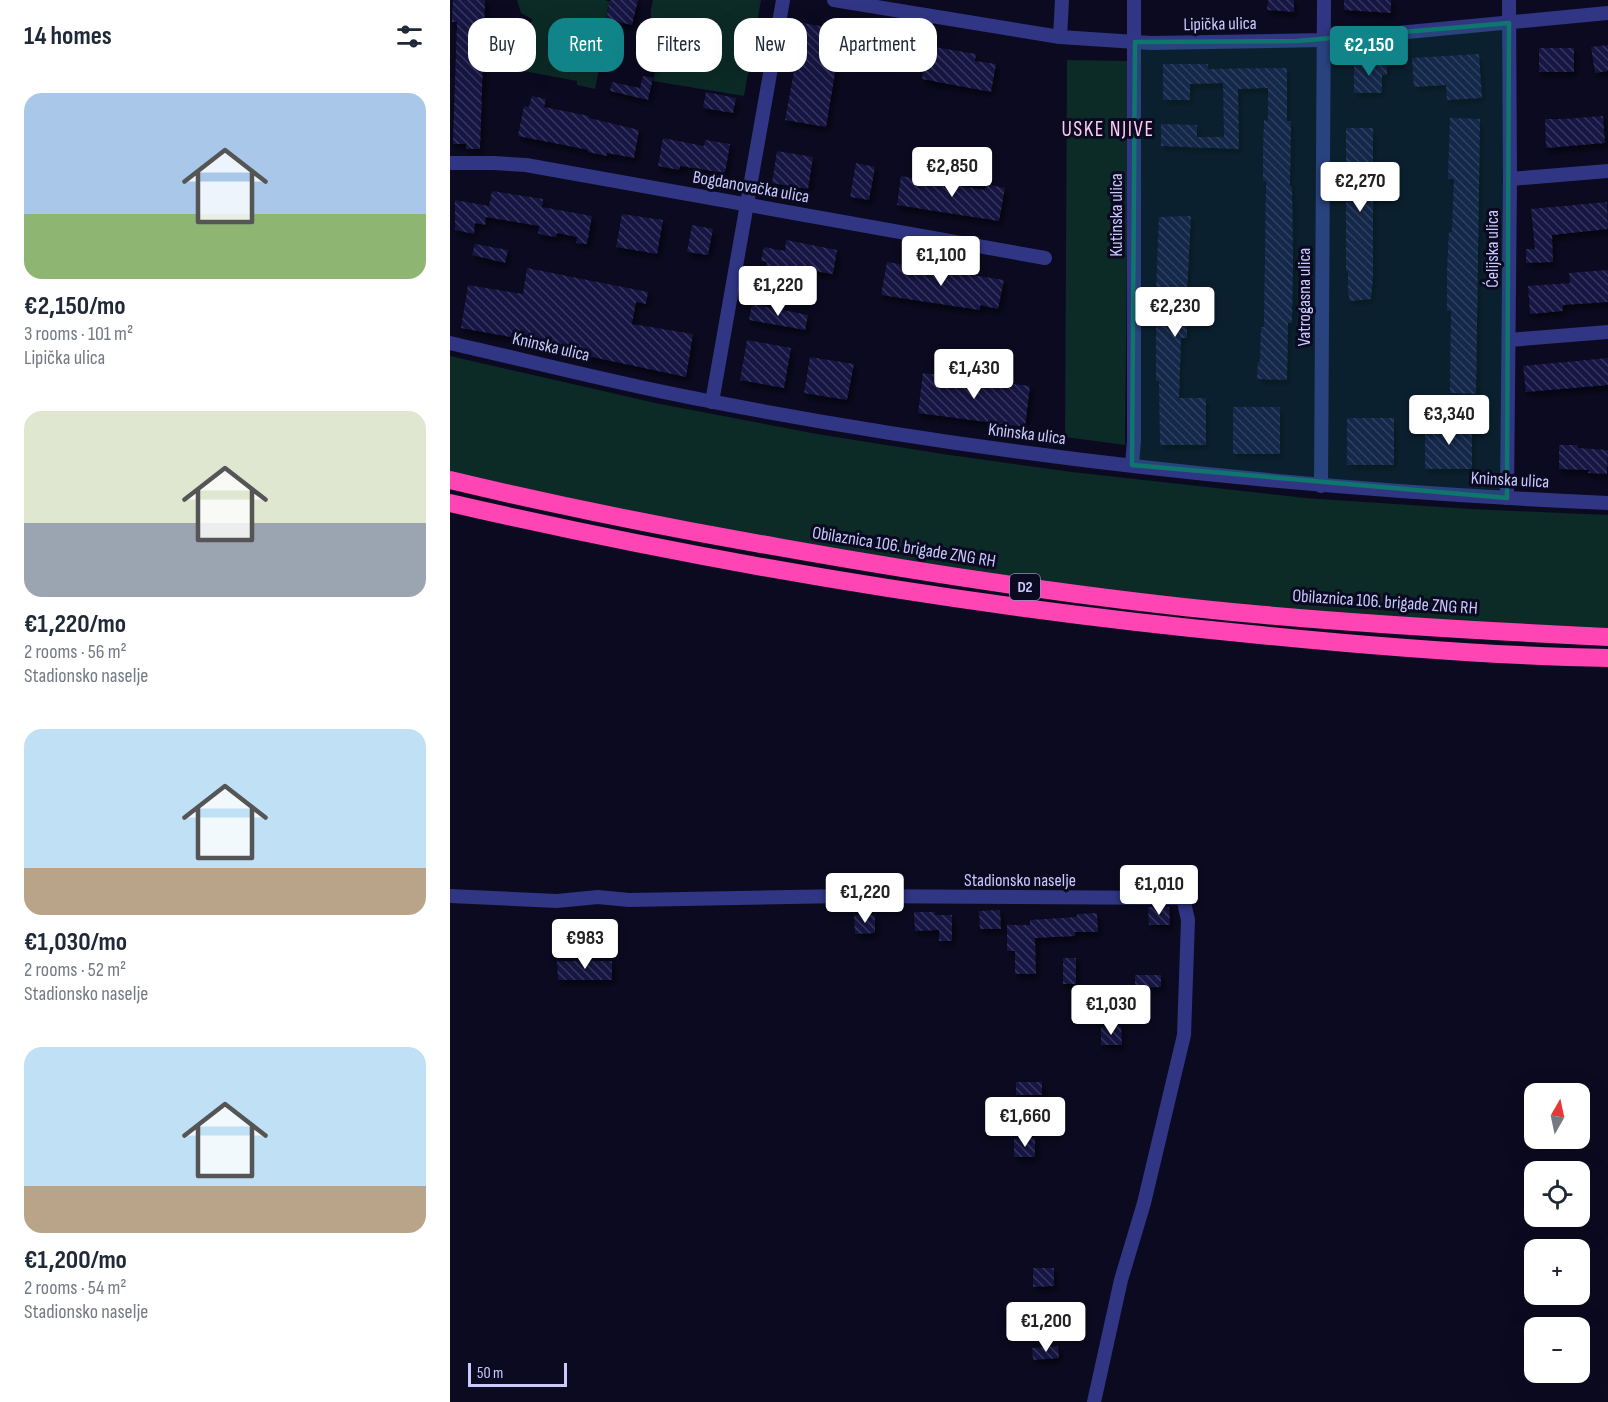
<!DOCTYPE html>
<meta charset="utf-8">
<style>
:root{--surface:#fff;--page:#f2f2f3;--text:#1f2937;--muted:#747a83;--accent:#11848a}
body{margin:0;font-family:"Sofia Sans Condensed",sans-serif;background:var(--page);color:var(--text);height:100vh;display:flex;flex-direction:column;font-size:22px;white-space:nowrap}
*{box-sizing:border-box;margin:0}
p{font-size:20px;color:var(--muted)}
.icon{flex:none;width:33px;height:33px;fill:none;stroke:currentColor;stroke-width:2;stroke-linecap:round;stroke-linejoin:round}
.map{position:relative;flex:1;overflow:hidden}
.side{display:flex;flex-direction:column;background:var(--surface);width:450px}
.side>*{flex:none}
.hud{position:absolute;left:18px;top:18px;width:570px;height:54px;display:flex;gap:12px}
.needle{width:39px;rotate:9deg}
.fabs{position:absolute;left:1074px;top:1083px;display:grid;gap:12px}
.fabs a{display:grid;place-items:center;width:66px;height:66px;border-radius:12px;background:var(--surface);box-shadow:0 6px 24px #0002;font-size:30px}
.scale{position:absolute;left:18px;bottom:15px;width:99px;box-sizing:border-box;padding-left:6px;border:3px solid #c9c9ff;border-top:0;font-size:16px;line-height:21px;white-space:nowrap;color:#c9c9ff;-webkit-text-stroke:4px #0b0a20;paint-order:stroke}
.price{position:absolute;translate:-50% -51px;padding:0 14px;border-radius:6px;background:#fff;color:#222;font-size:20px;line-height:39px;filter:drop-shadow(0 2px 3px #0008)}
.price::after{content:'';position:absolute;left:50%;top:36px;width:18px;height:14px;margin-left:-9px;background:inherit;clip-path:polygon(0 0,100% 0,50% 100%)}
.price.on{background:var(--accent);color:#fff}
ul{padding:0;list-style:none}
li{display:grid;align-content:center;gap:12px;height:318px;padding:0 24px}
li span{display:grid;place-items:center;height:186px;border-radius:18px;color:#555}
li>.icon{margin-inline-start:auto}
span .icon{width:108px;height:108px;fill:#fffc;stroke-width:1}
li b{font-size:26px}
h2{display:flex;justify-content:space-between;align-items:center;height:72px;padding:0 24px;font-size:26px}
.chip{padding:0 21px;border-radius:18px;background:var(--surface);box-shadow:0 6px 24px #0002;font-size:21px;line-height:54px}
.chip.on{background:var(--accent);color:#fff}
main{display:flex;flex:1;min-height:0}
.map>svg:first-child{display:block}
.green{fill:#0c2a26}
.building{fill:url(#building-back-hatch);filter:url(#shadow)}
.lines{fill:none;stroke-linecap:round;stroke-linejoin:round}
.minor{stroke:#303684;stroke-width:14}
.highway{stroke:#ff44b3;stroke-width:18}
.marked{fill:#0f766e;fill-opacity:0.2;stroke:#0f766e;stroke-width:4.5;stroke-linejoin:round}
.labels{text-anchor:middle;dominant-baseline:central;stroke-width:6;stroke-linejoin:round;paint-order:stroke}
.shield{fill:#0b0a20;stroke:#9090bc;stroke-width:1.5}
.shield-label{font-size:16px;font-weight:bold;fill:#c9c9ff}
.street-label{font-size:18px;fill:#c9c9ff;stroke:#0b0a20}
.quarter-label{font-size:21px;letter-spacing:1.5px;fill:#ffcbf2;stroke:#0b0a20}
</style>
<main>
<section class="side">
<h2>14 homes<svg class="icon" aria-label="filters" viewBox="0 0 24 24"><path d="M4 7h16M4 17h16"/><circle cx="9" cy="7" r="2"/><circle cx="15" cy="17" r="2"/></svg></h2>
<ul>
<li><span style="background:linear-gradient(#a9c7e8 65%,#8fb573 0)"><svg class="icon" aria-label="home" viewBox="0 0 24 24"><path d="M3 11l9-7 9 7M6 9v11h12V9"/></svg></span><div><b>€2,150/mo</b><p>3 rooms · 101 m²</p><p>Lipička ulica</p></div></li>
<li><span style="background:linear-gradient(#dfe7d0 60%,#9aa5b1 0)"><svg class="icon" aria-label="home" viewBox="0 0 24 24"><path d="M3 11l9-7 9 7M6 9v11h12V9"/></svg></span><div><b>€1,220/mo</b><p>2 rooms · 56 m²</p><p>Stadionsko naselje</p></div></li>
<li><span style="background:linear-gradient(#bfe0f5 75%,#b9a48a 0)"><svg class="icon" aria-label="home" viewBox="0 0 24 24"><path d="M3 11l9-7 9 7M6 9v11h12V9"/></svg></span><div><b>€1,030/mo</b><p>2 rooms · 52 m²</p><p>Stadionsko naselje</p></div></li>
<li><span style="background:linear-gradient(#bfe0f5 75%,#b9a48a 0)"><svg class="icon" aria-label="home" viewBox="0 0 24 24"><path d="M3 11l9-7 9 7M6 9v11h12V9"/></svg></span><div><b>€1,200/mo</b><p>2 rooms · 54 m²</p><p>Stadionsko naselje</p></div></li>
</ul>
</section>
<div class="map">
<svg width="1158" height="1402" viewBox="0 0 1158 1402">
<defs>
<pattern id="building-back-hatch" width="6" height="6" patternUnits="userSpaceOnUse" patternTransform="scale(1.5)"><rect width="6" height="6" fill="#181443"/><path d="M-1 5l2 2M0 0l6 6M5-1l2 2" fill="none" stroke="#38355f"/></pattern>
<filter id="shadow"><feDropShadow dx="2.5" dy="4" stdDeviation="3" flood-color="#0009"/></filter>
</defs>
<rect width="100%" height="100%" fill="#0b0a20"/>
<g class="green">
<path d="M67 0H155L160 2 144 62 150 64 145 89 127 85V81L73 71 82 19 71 13Z"/>
<path d="M203 0H311L294 96 203 81 208 54H206L213 28C199 21 199 15 203 0Z"/>
<path d="M617 60 679 61 675 445 615 437Z"/>
<path d="M0 356 210 404 367 434 493 454 622 472 855 498 1021 509 1158 515V628L939 618 793 605 653 590 498 569 176 512 0 472Z"/>
</g>
<g class="building">
<path d="M3 0H35L30 149H16V144H3L7 22H2Z"/>
<path d="M160 0H188L182 25 156 19Z"/>
<path d="M818 0H844V12L817 10Z"/>
<path d="M894 0H941V13L894 10Z"/>
<path d="M353 23 392 30 391 36 424 42 425 37 443 40 438 66 419 62V65L387 61 376 127 335 120Z"/>
<path d="M149 40 166 44 160 66 144 62Z"/>
<path d="M1158 45V71L1145 73 1141 47Z"/>
<path d="M478 46 526 54 525 61 546 64 541 92 472 79Z"/>
<rect x="1089" y="48" width="35" height="24"/>
<path d="M197 51 208 54 204 71 193 68Z"/>
<path d="M1029 54 1032 98 997 100 996 85 964 87 962 58Z"/>
<path d="M937 62V75H932V93H904V63Z"/>
<path d="M713 64H758V69L837 68V121H841L840 186H842L843 260 842 323H838L837 380 807 379 808 362H810L811 327H814L816 181H813V153L814 120 818 121V88L788 89 789 149 711 146V124L747 125V137H774L773 83 740 84V100H713Z"/>
<path d="M193 76 203 78 198 100 160 91 162 82 190 88Z"/>
<path d="M256 92 286 98 283 113 253 108Z"/>
<path d="M82 96 96 99 94 107 139 116V118L189 130 184 158 157 153V156L138 152V150L114 145 68 136 74 106 79 107Z"/>
<path d="M1153 116 1155 143 1096 148 1095 119H1113Z"/>
<path d="M1000 118 1030 119 1026 394 1000 393 1001 311H997V270L999 232H1002L1004 179H998Z"/>
<path d="M896 128H923V277L921 299 900 301 898 292V271H896Z"/>
<path d="M213 138 254 146 255 140 280 144 275 173 230 166 229 170 208 166Z"/>
<path d="M327 151 363 157 358 189 322 183Z"/>
<path d="M406 163 425 167 419 200 400 197Z"/>
<path d="M451 176 535 190 536 184 555 188 549 221 447 205Z"/>
<path d="M42 191 93 199 92 207 142 216 137 244 126 243 127 237 107 233 106 237 93 235 88 233 89 226 36 217 35 225 25 223 24 234 5 230V200L39 206Z"/>
<path d="M1157 202 1158 229 1102 235 1103 262 1076 263V249H1085L1081 209Z"/>
<path d="M172 214 213 220 207 254 166 247Z"/>
<path d="M741 216 737 292H729V322H737V338H731L729 398H756V445H710L709 381H706V291L709 217Z"/>
<path d="M242 225 263 229 258 255 237 252Z"/>
<path d="M336 240 387 250 383 274 351 269 350 277 316 271 317 262 311 261 314 247 335 251Z"/>
<path d="M25 244 58 250 55 263 22 255Z"/>
<path d="M437 262 554 280 548 309 530 305V310L431 295Z"/>
<path d="M77 268 198 292 196 304 186 302 182 324 243 334 236 377 133 355V353L72 341V339L11 328 18 285 73 294Z"/>
<path d="M1158 270V302L1113 305V311L1080 314 1078 286 1120 283 1119 273Z"/>
<path d="M302 304 358 315 355 330 299 320Z"/>
<path d="M297 340 341 348 334 388 290 380Z"/>
<path d="M360 357 404 364 397 400 354 393Z"/>
<path d="M1158 358V385L1076 392 1073 366Z"/>
<path d="M473 373 580 386 575 427 468 413Z"/>
<rect x="783" y="407" width="47" height="47"/>
<rect x="897" y="418" width="47" height="47"/>
<rect x="975" y="422" width="47" height="47"/>
<path d="M1109 445H1128V448L1158 450 1157 474 1138 473 1139 470 1109 469Z"/>
<path d="M698 907H719L720 925H699Z"/>
<path d="M550 910 551 929H530L529 911Z"/>
<path d="M464 912H485V915H502V941H489V930L465 931Z"/>
<path d="M647 913 648 932H625V936L585 938 586 974H565V951H557V925H580V920L627 917V914Z"/>
<path d="M404 915H425V933L405 934Z"/>
<rect x="613" y="958" width="13" height="26"/>
<path d="M107 961H162V980H108Z"/>
<path d="M685 975H711V987L685 988Z"/>
<path d="M671 1026 672 1045H651V1027Z"/>
<rect x="566" y="1082" width="26" height="13"/>
<path d="M585 1138V1157H564V1139Z"/>
<path d="M583 1268H604V1286L583 1287Z"/>
<path d="M608 1346 609 1358 583 1360 582 1348Z"/>
</g>
<g class="lines">
<g class="minor">
<path d="M384 0 610 37 701 43 874 40 1158 13"/>
<path d="M610 37 612 0"/>
<path d="M0 163H43L76 165 595 258"/>
<path d="M1060 179 1158 171"/>
<path d="M1059 340 1158 332"/>
<path d="M0 343C88 363 176 386 264 402 559 459 858 490 1158 503"/>
<path d="M262 402 333 0"/>
<path d="M682 465 684 440V0"/>
<path d="M871 486 874 0"/>
<path d="M1057 498 1060 179 1059 0"/>
<path d="M0 896 107 901 148 897 179 900 394 896 733 898 738 920 734 1035 694 1203 671 1280 644 1402"/>
</g>
<g class="highway">
<path d="M0 480C109 506 218 528 328 547 479 574 630 597 782 612 907 624 1033 631 1158 637"/>
<path d="M0 503C264 564 530 608 800 634 919 646 1038 656 1158 658"/>
</g>
</g>
<path class="marked" d="M1059 23 1057 498 682 465 685 42 847 41Z"/>
<g class="labels">
<rect class="shield" x="560" y="574" width="30" height="26" rx="4.5"/>
<g class="shield-label">
<text x="575" y="587">D2</text>
</g>
<g class="street-label">
<text transform="translate(770 24) rotate(-1)">Lipička ulica</text>
<text transform="translate(301 187) rotate(10)">Bogdanovačka ulica</text>
<text transform="translate(666 215) rotate(-90)">Kutinska ulica</text>
<text transform="translate(1042 249) rotate(-90)">Ćelijska ulica</text>
<text transform="translate(854 297) rotate(-90)">Vatrogasna ulica</text>
<text transform="translate(101 347) rotate(13)">Kninska ulica</text>
<text transform="translate(577 434) rotate(7)">Kninska ulica</text>
<text transform="translate(1060 480) rotate(3)">Kninska ulica</text>
<text transform="translate(454 547) rotate(9)">Obilaznica 106. brigade ZNG RH</text>
<text transform="translate(935 602) rotate(4)">Obilaznica 106. brigade ZNG RH</text>
<text x="570" y="880">Stadionsko naselje</text>
</g>
<g class="quarter-label">
<text x="658" y="129">USKE NJIVE</text>
</g>
</g>
</svg>
<div class="fabs">
<a><svg class="needle" viewBox="-14 -14 28 28"><path d="M0-13l5 13h-10z" fill="#e53935"/><path d="M0 13l5-13h-10z" fill="#747a83"/></svg></a>
<a><svg class="icon" aria-label="locate" viewBox="0 0 24 24"><circle cx="12" cy="12" r="6"/><path d="M12 2v4M12 18v4M2 12h4M18 12h4"/></svg></a>
<a>+</a>
<a>−</a>
</div>
<div class="scale">50 m</div>
<b class="price on" style="left:919px;top:77px">€2,150</b>
<b class="price" style="left:502px;top:198px">€2,850</b>
<b class="price" style="left:910px;top:213px">€2,270</b>
<b class="price" style="left:491px;top:287px">€1,100</b>
<b class="price" style="left:328px;top:317px">€1,220</b>
<b class="price" style="left:725px;top:338px">€2,230</b>
<b class="price" style="left:524px;top:400px">€1,430</b>
<b class="price" style="left:999px;top:446px">€3,340</b>
<b class="price" style="left:709px;top:916px">€1,010</b>
<b class="price" style="left:415px;top:924px">€1,220</b>
<b class="price" style="left:135px;top:970px">€983</b>
<b class="price" style="left:661px;top:1036px">€1,030</b>
<b class="price" style="left:575px;top:1148px">€1,660</b>
<b class="price" style="left:596px;top:1353px">€1,200</b>
<div class="hud">
<a class="chip">Buy</a>
<a class="chip on">Rent</a>
<a class="chip">Filters</a>
<a class="chip">New</a>
<a class="chip">Apartment</a>
</div>
</div>
</main>
